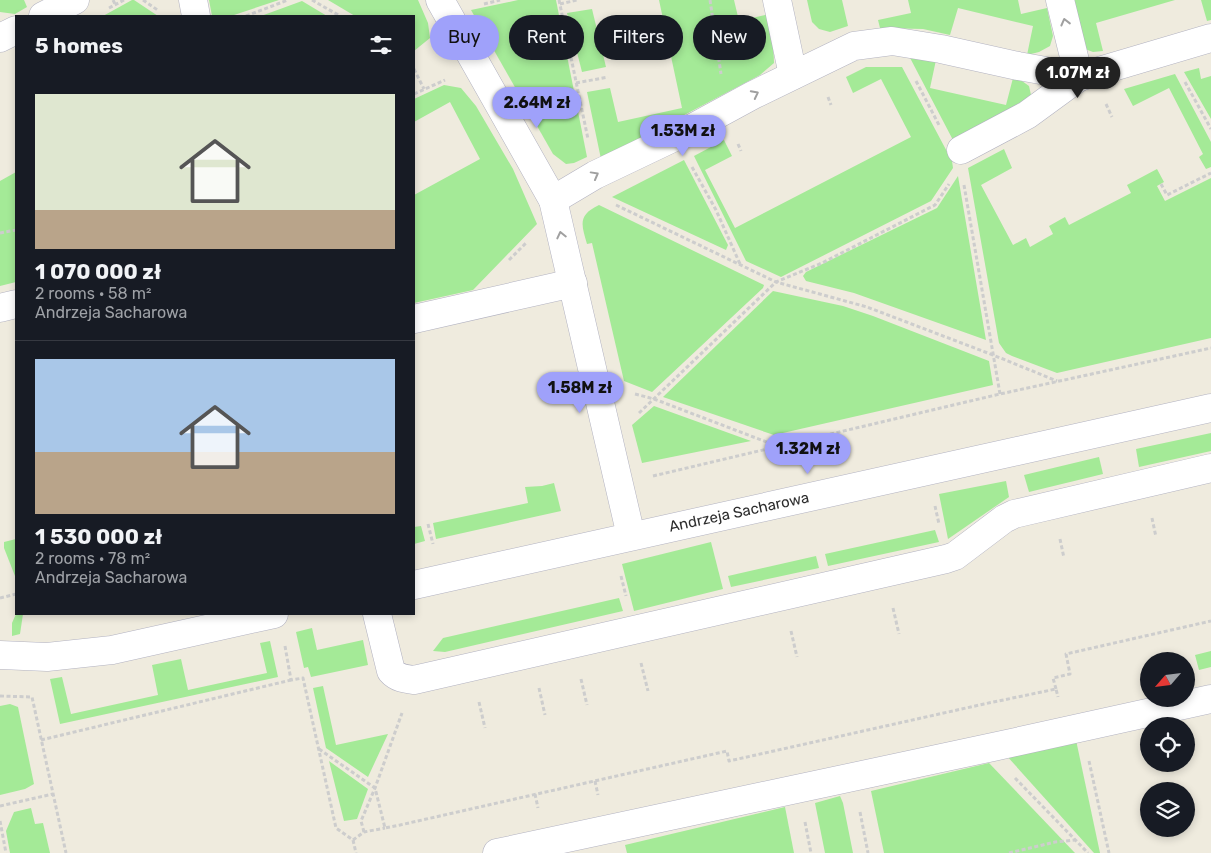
<!DOCTYPE html>
<meta charset="utf-8">
<style>
:root{--surface:#171b24;--page:#20242c;--text:#f1f3f6;--muted:#9ea1a6;--line:#363941;--accent:#9fa1fa}
body{margin:0;font-family:Rubik,sans-serif;background:var(--page);color:var(--text);height:100vh;display:flex;flex-direction:column;font-size:19px;white-space:nowrap}
*{box-sizing:border-box;margin:0}
p{font-size:16px;color:var(--muted)}
.icon{flex:none;width:28px;height:28px;fill:none;stroke:currentColor;stroke-width:2;stroke-linecap:round;stroke-linejoin:round}
.map{position:relative;flex:1;overflow:hidden}
.side{position:absolute;left:15px;top:15px;width:400px;height:600px;display:flex;flex-direction:column;background:var(--surface);border-radius:0px;box-shadow:0 2px 8px #0003}
.side>*{flex:none}
.guide{position:absolute;left:430px;top:15px;width:475px;height:45px;display:flex;gap:10px}
.needle{width:32px;rotate:242deg}
.controls{position:absolute;left:1140px;top:652px;display:grid;gap:10px}
.controls a{display:grid;place-items:center;width:55px;height:55px;border-radius:50%;background:var(--surface);box-shadow:0 2px 8px #0003;font-size:25px}
.price{position:absolute;translate:-50% -42px;padding:0 11px;border-radius:18px;background:var(--accent);color:#111;font-size:16px;line-height:32px;filter:drop-shadow(0 1px 2px #0008)}
.price::after{content:'';position:absolute;left:50%;top:30px;width:15px;height:11px;margin-left:-8px;background:inherit;clip-path:polygon(0 0,100% 0,50% 100%)}
.price.selected{background:#222;color:#fff}
ul{padding:0;list-style:none}
li{display:grid;align-content:center;gap:10px;height:265px;padding:0 20px}
li+li{border-top:1px solid var(--line)}
li span{display:grid;place-items:center;height:155px;border-radius:0px;color:#555}
li>.icon{margin-inline-start:auto}
span .icon{width:90px;height:90px;fill:#fffc;stroke-width:1}
li b{font-size:21px}
h2{display:flex;justify-content:space-between;align-items:center;height:60px;padding:0 20px;font-size:21px}
.tag{padding:0 18px;border-radius:22px;background:var(--surface);box-shadow:0 2px 8px #0003;font-size:18px;line-height:45px}
.tag.selected{background:var(--accent);color:#111}
.map>svg:first-child{display:block}
.green{fill:#a4ea97}
.lines{fill:none;stroke-linecap:round;stroke-linejoin:round}
.minor-casing{stroke:#b2b2c1;stroke-width:29}
.path{stroke:#cdcdcd;stroke-width:3;stroke-dasharray:4 2.5;stroke-linecap:butt}
.minor{stroke:#fff;stroke-width:28}
.oneway{stroke:#a0a0a0}
.labels{text-anchor:middle;dominant-baseline:central;stroke-width:4;stroke-linejoin:round;paint-order:stroke}
.street-label{font-size:15px;fill:#2d2d2d;stroke:#fff}
</style>
<div class="map">
<svg width="1211" height="853" viewBox="0 0 1211 853">
<rect width="100%" height="100%" fill="#efebde"/>
<g class="green">
<path d="M0 0H24L27 7 15 14 0 12Z"/>
<path d="M132 0H134L158 16H103Z"/>
<path d="M209 0H279L231 16H212Z"/>
<path d="M328 0H418L428 23 430 38 414 51V16H355Z"/>
<path d="M518 0H556L587 157 574 163 566 164 553 154 471 10Z"/>
<path d="M659 0H734L739 21 769 14 773 39 774 63 760 75 601 159 587 92 610 88 618 122 682 108Z"/>
<path d="M807 0H842L848 26 830 32 819 29 812 22Z"/>
<path d="M908 0H1018L1021 14 1047 8 1053 36 1050 46 1039 52 1027 55 1033 26 958 8 950 35 923 29 880 28 878 20 911 13Z"/>
<path d="M1071 0H1175L1096 23 1103 51 1093 52 1085 49Z"/>
<path d="M1201 0H1211V20L1207 21Z"/>
<path d="M302 1 327 16H261Z"/>
<path d="M592 9 606 67 582 72 567 13Z"/>
<path d="M908 54 936 60 930 88 1006 105 1013 78 1022 81 1029 86 1031 95 1026 103 954 142Z"/>
<path d="M866 67H902L952 161 953 168 931 201 781 277 746 261 694 156 724 140 732 156 705 170 735 228 911 137 881 79 853 93 846 77Z"/>
<path d="M1199 68 1201 79 1211 76V119L1184 72Z"/>
<path d="M1175 74 1211 142V167L1206 169 1199 157 1203 154 1169 88 1133 106 1124 89Z"/>
<path d="M444 85 461 88 476 106 513 169 537 224 473 290 414 303V195L480 159 450 102 414 122V99Z"/>
<path d="M1004 149 1012 168 981 185 1013 245 1026 238 1030 247 1053 234 1049 226 1065 217 1069 225 1131 193 1127 185 1157 169 1164 182 1157 186 1165 201 1211 178V338L1057 373 1012 356 1006 353 999 343 968 168Z"/>
<path d="M684 160 728 245 726 250 612 197Z"/>
<path d="M16 172V282L0 286V181Z"/>
<path d="M958 176 986 340 854 293 806 281 803 276 806 272 937 208Z"/>
<path d="M599 205 764 285 763 288 652 392 624 381 592 243 587 244C581 224 578 215 599 205Z"/>
<path d="M773 291 843 306 873 316 989 361 993 385 774 435 663 397Z"/>
<path d="M654 406 751 441 642 463 632 425Z"/>
<path d="M1211 433V451L1139 467 1136 449Z"/>
<path d="M1099 457 1103 474 1029 492 1024 475Z"/>
<path d="M1006 481 1009 497 948 539 939 494Z"/>
<path d="M554 483 561 511 436 539 433 523 528 503 525 487 542 486Z"/>
<path d="M421 526 425 541 414 544V527Z"/>
<path d="M935 530 939 542 828 566 825 554Z"/>
<path d="M16 539V575L15 576 4 548V542Z"/>
<path d="M711 542 723 589 634 611 622 564Z"/>
<path d="M816 556 819 568 731 587 728 576Z"/>
<path d="M619 598 623 611 445 652 433 651 443 638Z"/>
<path d="M16 614H23L20 634 12 636V623Z"/>
<path d="M312 628 317 650 363 640 368 665 311 677 308 667 304 668 296 632Z"/>
<path d="M270 641 278 677 60 724 50 679 62 677 71 714 158 695 152 665 181 659 188 690 267 673 260 643Z"/>
<path d="M1211 651V667L1199 670 1195 655Z"/>
<path d="M323 686 336 745 388 734 368 777 326 748 313 688Z"/>
<path d="M10 704 18 707 34 784 25 789 0 795V706Z"/>
<path d="M1076 740 1100 853H1094L1006 755Z"/>
<path d="M329 761 368 789 357 819 344 821Z"/>
<path d="M989 763 1075 853H884L871 791Z"/>
<path d="M840 796 843 803 853 853H825L815 803Z"/>
<path d="M785 807 794 853H627L625 845Z"/>
<path d="M31 808 35 824 43 823 50 853H10L6 831 14 812Z"/>
</g>
<g class="lines">
<defs>
<g id="minor">
<path d="M193 0 196 16"/>
<path d="M440 0 553 200 631 536"/>
<path d="M777 0 793 75"/>
<path d="M43 16 75 0"/>
<path d="M0 38 16 30"/>
<path d="M961 150 1027 115 1079 77 1060 0"/>
<path d="M553 200 595 175 683 133 753 95 854 46 892 41 941 49 1018 66 1079 77 1211 38"/>
<path d="M0 308 16 304"/>
<path d="M414 319 573 283"/>
<path d="M414 585 1211 408"/>
<path d="M377 614 391 671C397 678 405 679 414 680L946 559 955 556 1004 519 1014 514 1211 468"/>
<path d="M0 655 47 657 112 650 274 614"/>
<path d="M497 853 993 747 1211 699"/>
</g>
</defs>
<use href="#minor" class="minor-casing"/>
<g class="path">
<path d="M113 0 115 4"/>
<path d="M143 0 159 11"/>
<path d="M312 0 340 16"/>
<path d="M559 0 588 139"/>
<path d="M710 0 721 74"/>
<path d="M484 4 500 0"/>
<path d="M560 4 577 0"/>
<path d="M109 8 124 0"/>
<path d="M246 16 288 0"/>
<path d="M414 69 424 89"/>
<path d="M916 81 939 125"/>
<path d="M1185 82 1211 129"/>
<path d="M576 83 608 77"/>
<path d="M414 94 445 80"/>
<path d="M828 97 831 105"/>
<path d="M1106 104 1112 117"/>
<path d="M738 144 741 151"/>
<path d="M692 167 716 210 740 264"/>
<path d="M1161 184 1167 195 1211 173"/>
<path d="M964 185 1000 394"/>
<path d="M616 205 776 282 867 307 993 355 1057 381"/>
<path d="M0 233 16 230"/>
<path d="M509 260 526 243"/>
<path d="M635 394 654 399 777 446"/>
<path d="M639 413 776 282 822 263 935 205 949 184"/>
<path d="M653 476 1000 394 1211 348"/>
<path d="M935 506 939 524"/>
<path d="M1152 518 1156 537"/>
<path d="M428 524 433 544"/>
<path d="M1060 539 1064 558"/>
<path d="M621 576 626 596"/>
<path d="M0 598 16 594"/>
<path d="M893 608 899 634"/>
<path d="M791 631 797 657"/>
<path d="M285 646 291 680 303 678 336 828 353 840 356 853"/>
<path d="M641 663 648 691"/>
<path d="M581 679 587 705"/>
<path d="M539 688 545 715"/>
<path d="M1056 689 1053 678 1070 674 1066 654 1211 621"/>
<path d="M0 696 32 697 66 853"/>
<path d="M479 702 485 728"/>
<path d="M41 740 291 680"/>
<path d="M319 749 375 788 385 828 400 825 727 751 729 761 984 704 1056 689 1058 697"/>
<path d="M1089 761 1109 853"/>
<path d="M1015 778 1088 853"/>
<path d="M595 781 598 795"/>
<path d="M535 794 538 808"/>
<path d="M0 806 53 794"/>
<path d="M860 812 868 853"/>
<path d="M0 821 6 853"/>
<path d="M805 822 811 853"/>
<path d="M364 832 361 821 375 788 402 713"/>
<path d="M353 840 364 832 385 828"/>
<path d="M1009 853 1055 842 1075 840"/>
</g>
<use href="#minor" class="minor"/>
</g>
<defs><path id="oneway-chevron" d="M-2-3.5L2.5 0L-2 3.5" fill="none" stroke-width="1.6" stroke-linecap="round" stroke-linejoin="round" transform="scale(1.25)"/></defs>
<g class="oneway">
<use href="#oneway-chevron" transform="translate(1065 22) rotate(-104)"/>
<use href="#oneway-chevron" transform="translate(755 94) rotate(-27)"/>
<use href="#oneway-chevron" transform="translate(595 175) rotate(-29)"/>
<use href="#oneway-chevron" transform="translate(561 235) rotate(-103)"/>
</g>
<g class="labels">
<g class="street-label">
<text transform="translate(739 512) rotate(-12)">Andrzeja Sacharowa</text>
</g>
</g>
</svg>
<div class="controls">
<a><svg class="needle" viewBox="-14 -14 28 28"><path d="M0-13l5 13h-10z" fill="#e53935"/><path d="M0 13l5-13h-10z" fill="#9ea1a6"/></svg></a>
<a><svg class="icon" aria-label="locate" viewBox="0 0 24 24"><circle cx="12" cy="12" r="6"/><path d="M12 2v4M12 18v4M2 12h4M18 12h4"/></svg></a>
<a><svg class="icon" aria-label="layers" viewBox="0 0 24 24"><path d="M12 4l9 5-9 5-9-5zM3 14l9 5 9-5"/></svg></a>
</div>
<b class="price selected" style="left:1078px;top:99px">1.07M zł</b>
<b class="price" style="left:537px;top:129px">2.64M zł</b>
<b class="price" style="left:683px;top:157px">1.53M zł</b>
<b class="price" style="left:580px;top:414px">1.58M zł</b>
<b class="price" style="left:808px;top:475px">1.32M zł</b>
<div class="guide">
<a class="tag selected">Buy</a>
<a class="tag">Rent</a>
<a class="tag">Filters</a>
<a class="tag">New</a>
</div>
<section class="side">
<h2>5 homes<svg class="icon" aria-label="filters" viewBox="0 0 24 24"><path d="M4 7h16M4 17h16"/><circle cx="9" cy="7" r="2"/><circle cx="15" cy="17" r="2"/></svg></h2>
<ul>
<li><span style="background:linear-gradient(#dfe7d0 75%,#b9a48a 0)"><svg class="icon" aria-label="home" viewBox="0 0 24 24"><path d="M3 11l9-7 9 7M6 9v11h12V9"/></svg></span><div><b>1 070 000 zł</b><p>2 rooms · 58 m²</p><p>Andrzeja Sacharowa</p></div></li>
<li><span style="background:linear-gradient(#a9c7e8 60%,#b9a48a 0)"><svg class="icon" aria-label="home" viewBox="0 0 24 24"><path d="M3 11l9-7 9 7M6 9v11h12V9"/></svg></span><div><b>1 530 000 zł</b><p>2 rooms · 78 m²</p><p>Andrzeja Sacharowa</p></div></li>
</ul>
</section>
</div>
